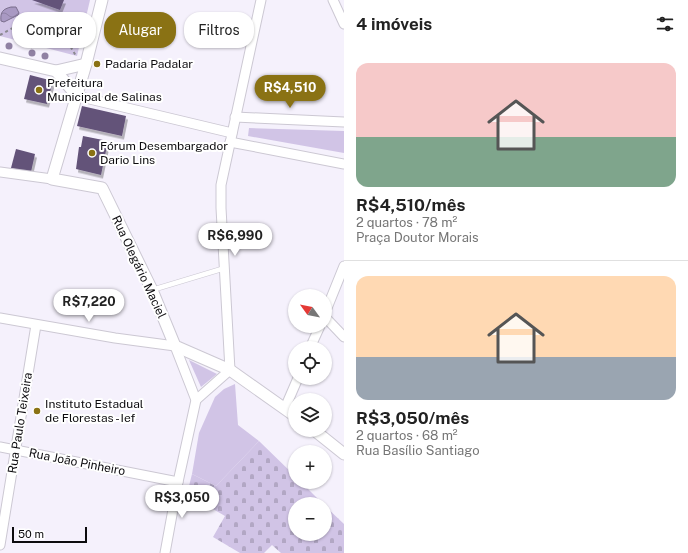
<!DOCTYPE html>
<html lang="pt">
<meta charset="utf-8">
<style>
:root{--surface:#fff;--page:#f2f2f2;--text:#222;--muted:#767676;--line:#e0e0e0;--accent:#8a7214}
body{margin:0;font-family:"Public Sans",sans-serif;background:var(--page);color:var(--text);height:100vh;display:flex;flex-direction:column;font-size:15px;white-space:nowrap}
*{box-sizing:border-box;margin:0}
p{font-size:13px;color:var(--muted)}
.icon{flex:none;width:22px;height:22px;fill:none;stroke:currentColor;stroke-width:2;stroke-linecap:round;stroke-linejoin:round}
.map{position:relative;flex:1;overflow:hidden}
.panel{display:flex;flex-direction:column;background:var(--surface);width:344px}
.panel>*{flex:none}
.top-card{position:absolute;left:12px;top:12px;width:272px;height:36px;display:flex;gap:8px}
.needle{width:26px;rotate:303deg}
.controls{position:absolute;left:288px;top:289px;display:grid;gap:8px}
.controls a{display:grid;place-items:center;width:44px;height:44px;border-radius:50%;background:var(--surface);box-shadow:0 1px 3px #0004;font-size:20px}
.scale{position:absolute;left:12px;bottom:10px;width:75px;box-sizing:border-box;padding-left:4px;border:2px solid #0c0b0e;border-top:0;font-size:11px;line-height:14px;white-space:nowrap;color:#0c0b0e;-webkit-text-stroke:3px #fff;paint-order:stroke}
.price{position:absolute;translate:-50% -34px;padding:0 9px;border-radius:14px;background:#fff;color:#222;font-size:13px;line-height:26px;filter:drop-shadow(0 1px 2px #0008)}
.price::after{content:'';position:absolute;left:50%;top:24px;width:12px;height:9px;margin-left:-6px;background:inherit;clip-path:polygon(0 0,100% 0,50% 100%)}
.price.selected{background:var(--accent);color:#fff}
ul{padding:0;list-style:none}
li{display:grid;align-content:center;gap:8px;height:212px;padding:0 12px}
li+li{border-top:1px solid var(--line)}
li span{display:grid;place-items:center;height:124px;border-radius:12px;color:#555}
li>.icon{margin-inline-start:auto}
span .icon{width:72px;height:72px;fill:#fffc;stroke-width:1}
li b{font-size:17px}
h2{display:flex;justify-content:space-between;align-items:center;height:48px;padding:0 12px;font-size:17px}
.chip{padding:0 14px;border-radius:16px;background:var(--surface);box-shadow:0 1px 3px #0004;font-size:14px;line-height:36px}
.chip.selected{background:var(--accent);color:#fff}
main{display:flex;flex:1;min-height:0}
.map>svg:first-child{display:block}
.cemetery{fill:url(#cemetery-stones)}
.green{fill:#d1c4e6}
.water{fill:url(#water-waves);stroke:#7a6e8d}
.building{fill:#635379;filter:url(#shadow)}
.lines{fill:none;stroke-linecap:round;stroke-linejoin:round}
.service-casing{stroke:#ccc8d3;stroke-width:6}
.minor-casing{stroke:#ccc8d3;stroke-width:11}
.tertiary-casing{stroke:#ccc8d3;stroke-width:13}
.path{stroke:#8b8990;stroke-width:2;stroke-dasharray:3 3;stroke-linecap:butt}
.service{stroke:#fff;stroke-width:4.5}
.minor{stroke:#fff;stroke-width:9}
.tertiary{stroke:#fff;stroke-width:11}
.tree{fill:#9081a3}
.poi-dot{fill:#8a7214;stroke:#fff;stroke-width:1.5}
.labels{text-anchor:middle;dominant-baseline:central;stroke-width:4;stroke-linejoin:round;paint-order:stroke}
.poi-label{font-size:12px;fill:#0c0b0e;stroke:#fff;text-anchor:start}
.street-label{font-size:12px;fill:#0c0b0e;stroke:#fff}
</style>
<main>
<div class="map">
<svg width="344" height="553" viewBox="0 0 344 553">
<defs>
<pattern id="cemetery-stones" width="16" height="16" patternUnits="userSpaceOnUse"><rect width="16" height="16" fill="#d1c4e6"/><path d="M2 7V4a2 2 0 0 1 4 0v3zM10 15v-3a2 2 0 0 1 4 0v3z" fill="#b2a7c4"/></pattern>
<pattern id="water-waves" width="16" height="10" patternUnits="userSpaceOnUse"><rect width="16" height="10" fill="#a999c3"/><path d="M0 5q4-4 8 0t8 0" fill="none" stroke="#9082a6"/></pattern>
<filter id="shadow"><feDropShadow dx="2" dy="3.5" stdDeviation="0" flood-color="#0004"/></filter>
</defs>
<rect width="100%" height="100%" fill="#f5f1fc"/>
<path class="cemetery" d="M259 441 295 476V482H301L323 504H295V534H325V506L344 524V553H281L272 545 264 553H240L213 537 225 516 187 494 192 474 216 486Z"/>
<g class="green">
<path d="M0 0H90L77 56 0 36Z"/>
<path d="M249 128 344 131V153L248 136Z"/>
<path d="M189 360 217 374 201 387Z"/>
<path d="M235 384 238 425 259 441 216 486 192 474 199 433 215 397 224 389Z"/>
</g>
<path class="water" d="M11 7H16L19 13 18 15 4 22 1 21C0 12 3 9 11 7Z"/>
<g class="building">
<path d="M32 0H64L60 10Z"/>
<circle cx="68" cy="33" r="5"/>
<path d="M30 75 53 81 47 104 24 99Z"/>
<path d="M82 106 126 116 122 136 77 126Z"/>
<path d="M83 136 108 141 101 175 76 169 79 147H81Z"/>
<path d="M16 149 35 154 31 172 11 168Z"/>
</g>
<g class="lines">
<defs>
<path id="service" d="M152 290 225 268"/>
<g id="minor">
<path d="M333 0 344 24"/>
<path d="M77 96 232 133"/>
<path d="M235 117 344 122"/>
<path d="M230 142 344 164"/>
<path d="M0 172 52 179"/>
<path d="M325 313 344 266"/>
<path d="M325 317 344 337"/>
<path d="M0 318 115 338 175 346 196 400 178 482 165 553"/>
<path d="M310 348 320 326"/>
<path d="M196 400 230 370 221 208V185L261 0"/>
<path d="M285 408 298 378"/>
<path d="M0 447 178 482"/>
<path d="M0 545 36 325"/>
</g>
<g id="tertiary">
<path d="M102 0 86 64 52 179 102 188 152 290 175 346 230 370 295 416"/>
<path d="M0 58 56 71 86 64"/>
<path d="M56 71 77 96"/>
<path d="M314 430 344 454"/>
</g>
</defs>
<use href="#service" class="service-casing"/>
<use href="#minor" class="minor-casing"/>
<use href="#tertiary" class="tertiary-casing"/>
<g class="path">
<path d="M0 35 20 24C25 32 46 37 54 32 56 31 58 29 59 27L76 56"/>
<path d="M31 48 36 32"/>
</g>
<use href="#service" class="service"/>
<use href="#minor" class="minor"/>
<use href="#tertiary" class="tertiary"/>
</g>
<g class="tree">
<circle cx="9" cy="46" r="3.5"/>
<circle cx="32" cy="53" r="3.5"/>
<circle cx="45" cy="56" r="3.5"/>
</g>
<g class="poi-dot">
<circle cx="97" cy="64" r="4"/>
<circle cx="39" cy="90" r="4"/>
<circle cx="92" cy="153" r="4"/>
<circle cx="37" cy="411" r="4"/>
</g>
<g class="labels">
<g class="poi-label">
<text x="105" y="64">Padaria Padalar</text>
<text x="47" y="83">Prefeitura<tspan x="47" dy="14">Municipal de Salinas</tspan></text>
<text x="100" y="146">Fórum Desembargador<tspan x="100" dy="14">Dario Lins</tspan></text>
<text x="45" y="404">Instituto Estadual<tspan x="45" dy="14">de Florestas - Ief</tspan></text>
</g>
<g class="street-label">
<text transform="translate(139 267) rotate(65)">Rua Olegário Maciel</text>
<text transform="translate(20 423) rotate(-81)">Rua Paulo Teixeira</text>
<text transform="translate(77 462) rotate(11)">Rua João Pinheiro</text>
</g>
</g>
</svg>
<div class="controls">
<a><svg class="needle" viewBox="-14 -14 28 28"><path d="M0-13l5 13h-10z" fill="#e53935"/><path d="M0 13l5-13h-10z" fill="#767676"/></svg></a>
<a><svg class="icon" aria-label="locate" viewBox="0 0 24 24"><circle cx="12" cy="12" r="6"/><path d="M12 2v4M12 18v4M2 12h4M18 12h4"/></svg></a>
<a><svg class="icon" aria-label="layers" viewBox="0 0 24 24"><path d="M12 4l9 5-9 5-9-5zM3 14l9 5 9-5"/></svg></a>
<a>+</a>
<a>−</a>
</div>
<div class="scale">50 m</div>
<b class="price selected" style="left:290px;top:109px">R$4,510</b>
<b class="price" style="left:235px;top:257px">R$6,990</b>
<b class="price" style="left:89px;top:323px">R$7,220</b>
<b class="price" style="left:182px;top:519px">R$3,050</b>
<div class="top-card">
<a class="chip">Comprar</a>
<a class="chip selected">Alugar</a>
<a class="chip">Filtros</a>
</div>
</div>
<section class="panel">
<h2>4 imóveis<svg class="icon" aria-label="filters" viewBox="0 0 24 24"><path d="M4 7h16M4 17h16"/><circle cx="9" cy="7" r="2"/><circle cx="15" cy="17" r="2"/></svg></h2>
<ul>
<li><span style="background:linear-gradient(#f6c9c9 60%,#7fa58c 0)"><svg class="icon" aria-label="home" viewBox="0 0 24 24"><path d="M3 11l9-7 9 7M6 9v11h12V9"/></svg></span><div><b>R$4,510/mês</b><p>2 quartos · 78 m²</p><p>Praça Doutor Morais</p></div></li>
<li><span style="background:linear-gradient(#ffd9b3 65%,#9aa5b1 0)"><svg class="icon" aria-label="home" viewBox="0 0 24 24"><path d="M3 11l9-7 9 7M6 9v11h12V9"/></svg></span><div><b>R$3,050/mês</b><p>2 quartos · 68 m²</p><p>Rua Basílio Santiago</p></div></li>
</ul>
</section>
</main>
